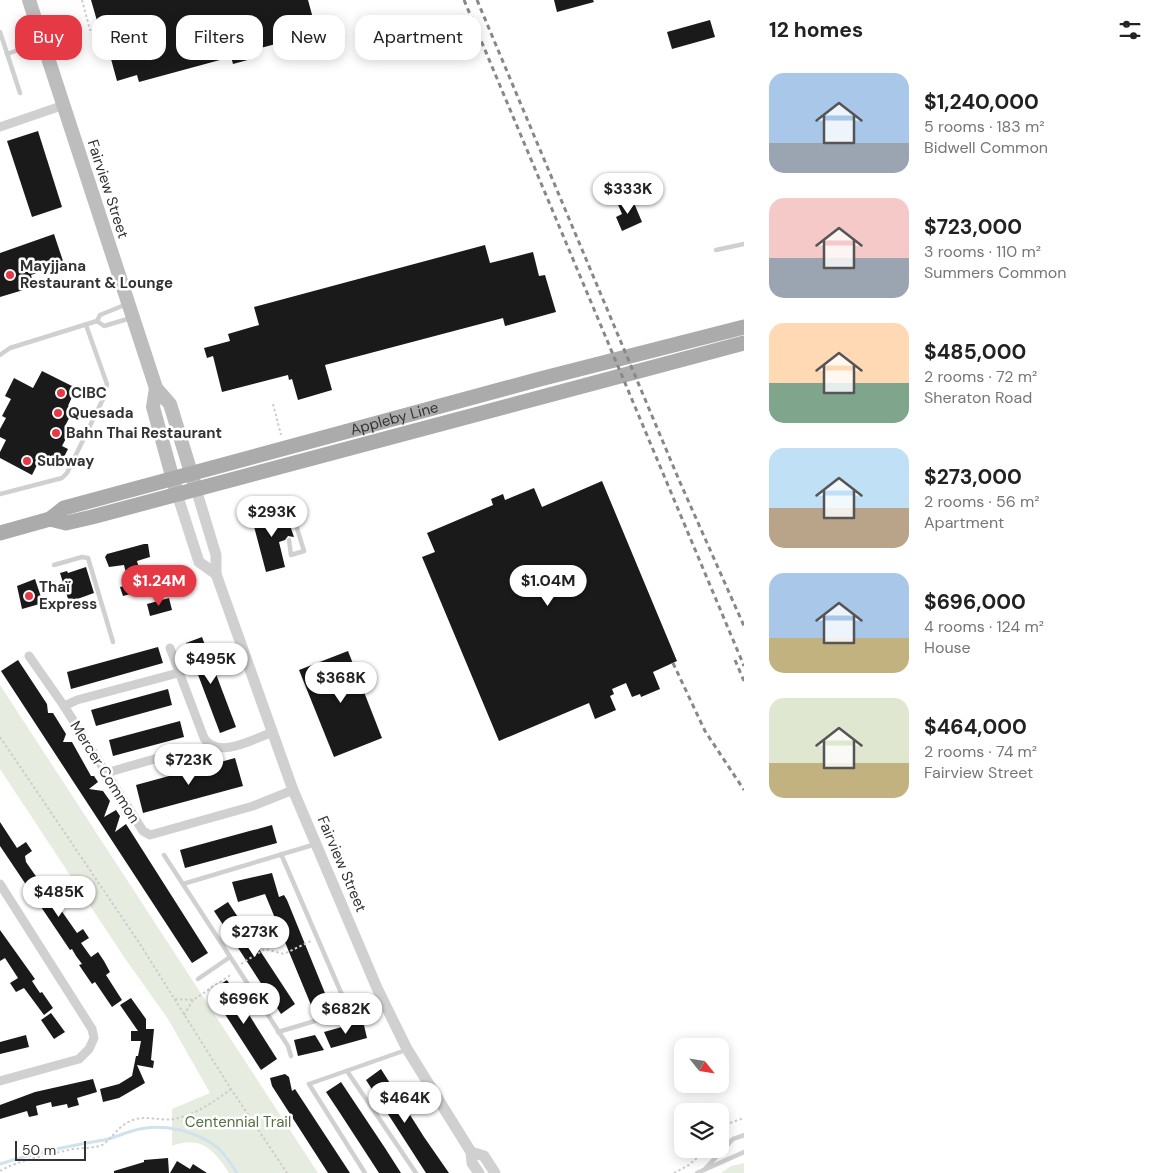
<!DOCTYPE html>
<meta charset="utf-8">
<style>
:root{--surface:#fff;--page:#f2f2f2;--text:#222;--muted:#767676;--accent:#e63946}
body{margin:0;font-family:"DM Sans",sans-serif;background:var(--page);color:var(--text);height:100vh;display:flex;flex-direction:column;font-size:19px;white-space:nowrap}
*{box-sizing:border-box;margin:0}
p{font-size:16px;color:var(--muted)}
.icon{flex:none;width:28px;height:28px;fill:none;stroke:currentColor;stroke-width:2;stroke-linecap:round;stroke-linejoin:round}
.map{position:relative;flex:1;overflow:hidden}
.panel{display:flex;flex-direction:column;background:var(--surface);width:425px}
.panel>*{flex:none}
.hud{position:absolute;left:15px;top:15px;width:475px;height:45px;display:flex;gap:10px}
.needle{width:32px;rotate:120deg}
.tools{position:absolute;left:674px;top:1038px;display:grid;gap:10px}
.tools a{display:grid;place-items:center;width:55px;height:55px;border-radius:10px;background:var(--surface);box-shadow:0 2px 12px #0003;font-size:25px}
.scale{position:absolute;left:15px;bottom:12px;width:71px;box-sizing:border-box;padding-left:5px;border:2px solid #333;border-top:0;font-size:14px;line-height:18px;white-space:nowrap;color:#333;-webkit-text-stroke:4px #fff;paint-order:stroke}
.price{position:absolute;translate:-50% -42px;padding:0 11px;border-radius:18px;background:#fff;color:#222;font-size:16px;line-height:32px;filter:drop-shadow(0 1px 2px #0008)}
.price::after{content:'';position:absolute;left:50%;top:30px;width:15px;height:11px;margin-left:-8px;background:inherit;clip-path:polygon(0 0,100% 0,50% 100%)}
.price.selected{background:var(--accent);color:#fff}
ul{padding:0;list-style:none}
li{display:flex;align-items:center;gap:15px;height:125px;padding:0 25px}
li span{display:grid;place-items:center;flex:none;width:140px;height:100px;border-radius:15px;color:#555}
li>.icon{margin-inline-start:auto}
span .icon{width:60px;height:60px;fill:#fffc;stroke-width:1}
li b{font-size:21px}
h2{display:flex;justify-content:space-between;align-items:center;height:60px;padding:0 25px;font-size:21px}
.chip{padding:0 18px;border-radius:15px;background:var(--surface);box-shadow:0 2px 12px #0003;font-size:18px;line-height:45px}
.chip.selected{background:var(--accent);color:#fff}
main{display:flex;flex:1;min-height:0}
.map>svg:first-child{display:block}
.green{fill:#e6ecdf}
.lines{fill:none;stroke-linecap:round;stroke-linejoin:round}
.stream{stroke:#cfe2ee;stroke-width:3}
.building{fill:#1a1a1a}
.path{stroke:#cdcdcd;stroke-width:2;stroke-dasharray:2.5 2.5;stroke-linecap:butt}
.service{stroke:#d0d0d0;stroke-width:4.5}
.minor{stroke:#d0d0d0;stroke-width:9}
.tertiary{stroke:#d0d0d0;stroke-width:11}
.secondary{stroke:#bdbdbd;stroke-width:14}
.primary{stroke:#ababab;stroke-width:15}
.rail{stroke:#888;stroke-width:3;stroke-dasharray:5 4;stroke-linecap:butt}
.poi-dot{fill:#e63946;stroke:#fff;stroke-width:2}
.labels{text-anchor:middle;dominant-baseline:central;stroke-width:5;stroke-linejoin:round;paint-order:stroke}
.street-label{font-size:15px;fill:#333;stroke:#fff}
.poi-label{font-size:15px;font-weight:bold;fill:#333;stroke:#fff;text-anchor:start}
.park-label{font-size:15px;fill:#56703f;stroke:#fff}
</style>
<main>
<div class="map">
<svg width="744" height="1173" viewBox="0 0 744 1173">
<rect width="100%" height="100%" fill="#fff"/>
<g class="green">
<path d="M0 685 318 1173H229C214 1150 201 1135 172 1146V1109L210 1093 168 1019 124 957 0 769Z"/>
<path d="M744 1163V1173H721L731 1166Z"/>
</g>
<g class="lines">
<path class="stream" d="M0 1164C34 1153 68 1146 104 1140 114 1138 122 1134 132 1131 160 1122 197 1130 219 1149 226 1156 232 1165 237 1173"/>
</g>
<g class="building">
<path d="M91 0H308L317 33 253 50 255 58 233 64 231 57 139 82 137 75 117 81 105 37 102 38Z"/>
<path d="M554 0H593L594 2 557 12Z"/>
<path d="M710 20 715 37 672 49 667 32Z"/>
<path d="M38 131 62 207 32 217 7 141Z"/>
<path d="M624 197 628 206 634 203 642 222 622 231 616 217 622 214 616 200Z"/>
<path d="M54 234 64 264 31 275 33 282 30 288 0 297V253Z"/>
<path d="M485 245 490 263 533 252 539 276 545 275 556 312 505 326 503 318 325 365 332 390 298 400 292 379 289 380 288 375 222 392 213 356 207 358 204 348 230 341 228 334 259 325 254 307Z"/>
<path d="M42 371 76 388 68 406 74 409 65 426 71 429 62 446 68 449 59 467 41 457 32 475 0 458V452L6 440 0 437V429L6 418 2 416 11 399 5 396 14 378 33 388Z"/>
<path d="M602 481 677 661 653 672 660 689 641 697 640 694 632 697 626 683 612 689 614 694 610 696 616 710 595 719 589 703 499 741 422 557 435 552 427 533 493 505 491 499 503 494 505 500 534 488 542 507Z"/>
<path d="M285 511 294 537 288 536 285 540 279 542 285 567 266 572 251 515 263 512 264 515 271 513 272 515Z"/>
<path d="M144 544H148L150 557 137 561 145 590 123 596 120 587 129 585 124 565 109 567 105 557 107 554Z"/>
<path d="M86 567 94 593 69 602 60 573 67 571 68 573Z"/>
<path d="M35 579 43 603 22 609 17 586Z"/>
<path d="M169 598 172 610 150 616 147 604Z"/>
<path d="M202 637 236 727 220 733 186 643Z"/>
<path d="M158 647 163 663 71 689 67 672Z"/>
<path d="M348 651 382 738 334 757 299 670Z"/>
<path d="M18 660 47 704 48 713H53L66 734 63 742H72L91 776H94L98 782 89 789 103 791 110 801 104 817 116 810 120 816 115 832 126 824 208 953 192 963 1 671Z"/>
<path d="M168 689 172 705 96 726 91 710Z"/>
<path d="M180 721 184 737 113 756 109 740Z"/>
<path d="M235 758 243 786 143 813 136 785Z"/>
<path d="M0 822 17 848 26 842 32 851 25 856 26 862 40 882 49 876 55 885 50 889 59 902 56 903 77 933 83 929 89 938 81 943 91 957 98 952 104 961 110 972 106 975 122 1000 112 1007 95 982 92 984 79 965 82 964 76 956 72 949 70 950 0 846Z"/>
<path d="M272 825 277 843 185 868 180 850Z"/>
<path d="M272 873 279 897 284 895 287 900 327 998 311 1005 265 894 238 902 232 882Z"/>
<path d="M228 902 295 1004 281 1014 214 911Z"/>
<path d="M0 930 35 979 32 981 40 993 42 992 53 1008 44 1015 24 988 16 992 10 983 18 978 5 958 0 961Z"/>
<path d="M227 980 277 1059 261 1070 210 991Z"/>
<path d="M131 998 146 1019V1029H154L151 1060 154 1061 153 1068 137 1065 145 1083 119 1098 103 1102 100 1089 119 1084 132 1076 136 1056H138L141 1041H131V1031H138L120 1005Z"/>
<path d="M51 1013 65 1032 54 1039 41 1020Z"/>
<path d="M363 1021 367 1038 331 1048 324 1032Z"/>
<path d="M26 1035 29 1047 0 1054V1042Z"/>
<path d="M315 1035 324 1050 298 1056 294 1040Z"/>
<path d="M381 1069 424 1137 449 1173H426L366 1080Z"/>
<path d="M285 1074 289 1077 292 1091 295 1089 350 1173H328L272 1086 270 1078Z"/>
<path d="M93 1079 97 1092 77 1098 79 1105 68 1108 67 1104 52 1107 51 1102 36 1106 38 1115 29 1117 27 1111 0 1119V1105L35 1092Z"/>
<path d="M341 1082 385 1148 401 1173H379L338 1110 326 1092Z"/>
<path d="M168 1158 169 1173H114V1171L144 1162V1160Z"/>
<path d="M177 1161 190 1169 193 1164 207 1173H170Z"/>
</g>
<g class="lines">
<g class="path">
<path d="M82 0 90 30 99 28"/>
<path d="M273 404 281 435"/>
<path d="M0 737 140 944 231 1089 287 1173"/>
<path d="M241 964 265 949 284 954 311 941"/>
<path d="M175 999 193 1000 232 974"/>
<path d="M184 1015 193 1000"/>
<path d="M720 1134 730 1123 744 1118"/>
<path d="M0 1171C18 1160 52 1154 73 1149 82 1148 91 1148 100 1146 111 1142 117 1124 136 1119 149 1116 161 1121 174 1119 195 1115 214 1102 231 1089"/>
<path d="M674 1173 689 1165 707 1149"/>
</g>
<g class="service">
<path d="M0 32 20 93"/>
<path d="M7 54 41 42"/>
<path d="M716 250 744 244"/>
<path d="M97 321 104 326 131 318"/>
<path d="M97 321 100 315 127 304"/>
<path d="M0 355 10 348 97 321"/>
<path d="M0 494 62 478 67 473 103 399 107 384 86 325"/>
<path d="M277 506 289 502 304 551 291 555 289 540"/>
<path d="M54 565 82 557 88 558 113 642"/>
<path d="M281 854 349 1011"/>
<path d="M164 855 288 1046 291 1056"/>
<path d="M183 884 316 844"/>
<path d="M198 979 230 957"/>
<path d="M278 1032 382 1001"/>
<path d="M347 1071 416 1173"/>
<path d="M705 1169 733 1139 744 1135"/>
<path d="M365 1173 309 1084 406 1050"/>
<path d="M697 1173 744 1152"/>
</g>
<g class="minor">
<path d="M0 127 64 105"/>
<path d="M170 648 204 738C218 760 253 739 273 732"/>
<path d="M29 656 64 706 143 831 150 835 253 806 293 790"/>
<path d="M64 706 77 700 178 673"/>
<path d="M106 773 189 749"/>
<path d="M0 884 92 1029 94 1038 89 1049 79 1059 0 1081"/>
</g>
<g class="tertiary">
<path d="M196 489 216 555V574L293 790 377 988 407 1049 471 1152 472 1163 479 1173"/>
<path d="M177 494 199 562 216 574"/>
<path d="M471 1152 484 1156 495 1173"/>
</g>
<g class="secondary">
<path d="M29 0 156 388 170 404 196 489"/>
<path d="M156 388 153 407 177 494"/>
</g>
<g class="primary">
<path d="M50 519 66 523 92 517 744 343"/>
<path id="s1" d="M0 533 50 519 64 508 540 379 744 327"/>
</g>
<g class="rail">
<path d="M464 0 744 666"/>
<path d="M477 0 679 480 744 626"/>
<path d="M735 660 744 681"/>
<path d="M673 663 705 731 744 790"/>
</g>
</g>
<g class="poi-dot">
<circle cx="10" cy="275" r="5"/>
<circle cx="61" cy="393" r="5"/>
<circle cx="58" cy="413" r="5"/>
<circle cx="56" cy="433" r="5"/>
<circle cx="27" cy="461" r="5"/>
<circle cx="29" cy="596" r="5"/>
</g>
<g class="labels">
<g class="street-label">
<text transform="translate(108 189) rotate(72)">Fairview Street</text>
<text stroke="none"><textPath href="#s1" startOffset="412">Appleby Line</textPath></text>
<text transform="translate(105 772) rotate(58)">Mercer Common</text>
<text transform="translate(342 864) rotate(67)">Fairview Street</text>
</g>
<g class="poi-label">
<text x="20" y="266">Mayjjana<tspan x="20" dy="17">Restaurant &amp; Lounge</tspan></text>
<text x="71" y="393">CIBC</text>
<text x="68" y="413">Quesada</text>
<text x="66" y="433">Bahn Thai Restaurant</text>
<text x="37" y="461">Subway</text>
<text x="39" y="587">Thaï<tspan x="39" dy="17">Express</tspan></text>
</g>
<g class="park-label">
<text x="238" y="1122">Centennial Trail</text>
</g>
</g>
</svg>
<div class="tools">
<a><svg class="needle" viewBox="-14 -14 28 28"><path d="M0-13l5 13h-10z" fill="#e53935"/><path d="M0 13l5-13h-10z" fill="#767676"/></svg></a>
<a><svg class="icon" aria-label="layers" viewBox="0 0 24 24"><path d="M12 4l9 5-9 5-9-5zM3 14l9 5 9-5"/></svg></a>
</div>
<div class="scale">50 m</div>
<b class="price" style="left:628px;top:215px">$333K</b>
<b class="price" style="left:272px;top:538px">$293K</b>
<b class="price selected" style="left:159px;top:607px">$1.24M</b>
<b class="price" style="left:548px;top:607px">$1.04M</b>
<b class="price" style="left:211px;top:685px">$495K</b>
<b class="price" style="left:341px;top:704px">$368K</b>
<b class="price" style="left:189px;top:786px">$723K</b>
<b class="price" style="left:59px;top:918px">$485K</b>
<b class="price" style="left:255px;top:958px">$273K</b>
<b class="price" style="left:244px;top:1025px">$696K</b>
<b class="price" style="left:346px;top:1035px">$682K</b>
<b class="price" style="left:405px;top:1124px">$464K</b>
<div class="hud">
<a class="chip selected">Buy</a>
<a class="chip">Rent</a>
<a class="chip">Filters</a>
<a class="chip">New</a>
<a class="chip">Apartment</a>
</div>
</div>
<section class="panel">
<h2>12 homes<svg class="icon" aria-label="filters" viewBox="0 0 24 24"><path d="M4 7h16M4 17h16"/><circle cx="9" cy="7" r="2"/><circle cx="15" cy="17" r="2"/></svg></h2>
<ul>
<li><span style="background:linear-gradient(#a9c7e8 70%,#9aa5b1 0)"><svg class="icon" aria-label="home" viewBox="0 0 24 24"><path d="M3 11l9-7 9 7M6 9v11h12V9"/></svg></span><div><b>$1,240,000</b><p>5 rooms · 183 m²</p><p>Bidwell Common</p></div></li>
<li><span style="background:linear-gradient(#f6c9c9 60%,#9aa5b1 0)"><svg class="icon" aria-label="home" viewBox="0 0 24 24"><path d="M3 11l9-7 9 7M6 9v11h12V9"/></svg></span><div><b>$723,000</b><p>3 rooms · 110 m²</p><p>Summers Common</p></div></li>
<li><span style="background:linear-gradient(#ffd9b3 60%,#7fa58c 0)"><svg class="icon" aria-label="home" viewBox="0 0 24 24"><path d="M3 11l9-7 9 7M6 9v11h12V9"/></svg></span><div><b>$485,000</b><p>2 rooms · 72 m²</p><p>Sheraton Road</p></div></li>
<li><span style="background:linear-gradient(#bfe0f5 60%,#b9a48a 0)"><svg class="icon" aria-label="home" viewBox="0 0 24 24"><path d="M3 11l9-7 9 7M6 9v11h12V9"/></svg></span><div><b>$273,000</b><p>2 rooms · 56 m²</p><p>Apartment</p></div></li>
<li><span style="background:linear-gradient(#a9c7e8 65%,#c2b280 0)"><svg class="icon" aria-label="home" viewBox="0 0 24 24"><path d="M3 11l9-7 9 7M6 9v11h12V9"/></svg></span><div><b>$696,000</b><p>4 rooms · 124 m²</p><p>House</p></div></li>
<li><span style="background:linear-gradient(#dfe7d0 65%,#c2b280 0)"><svg class="icon" aria-label="home" viewBox="0 0 24 24"><path d="M3 11l9-7 9 7M6 9v11h12V9"/></svg></span><div><b>$464,000</b><p>2 rooms · 74 m²</p><p>Fairview Street</p></div></li>
</ul>
</section>
</main>
